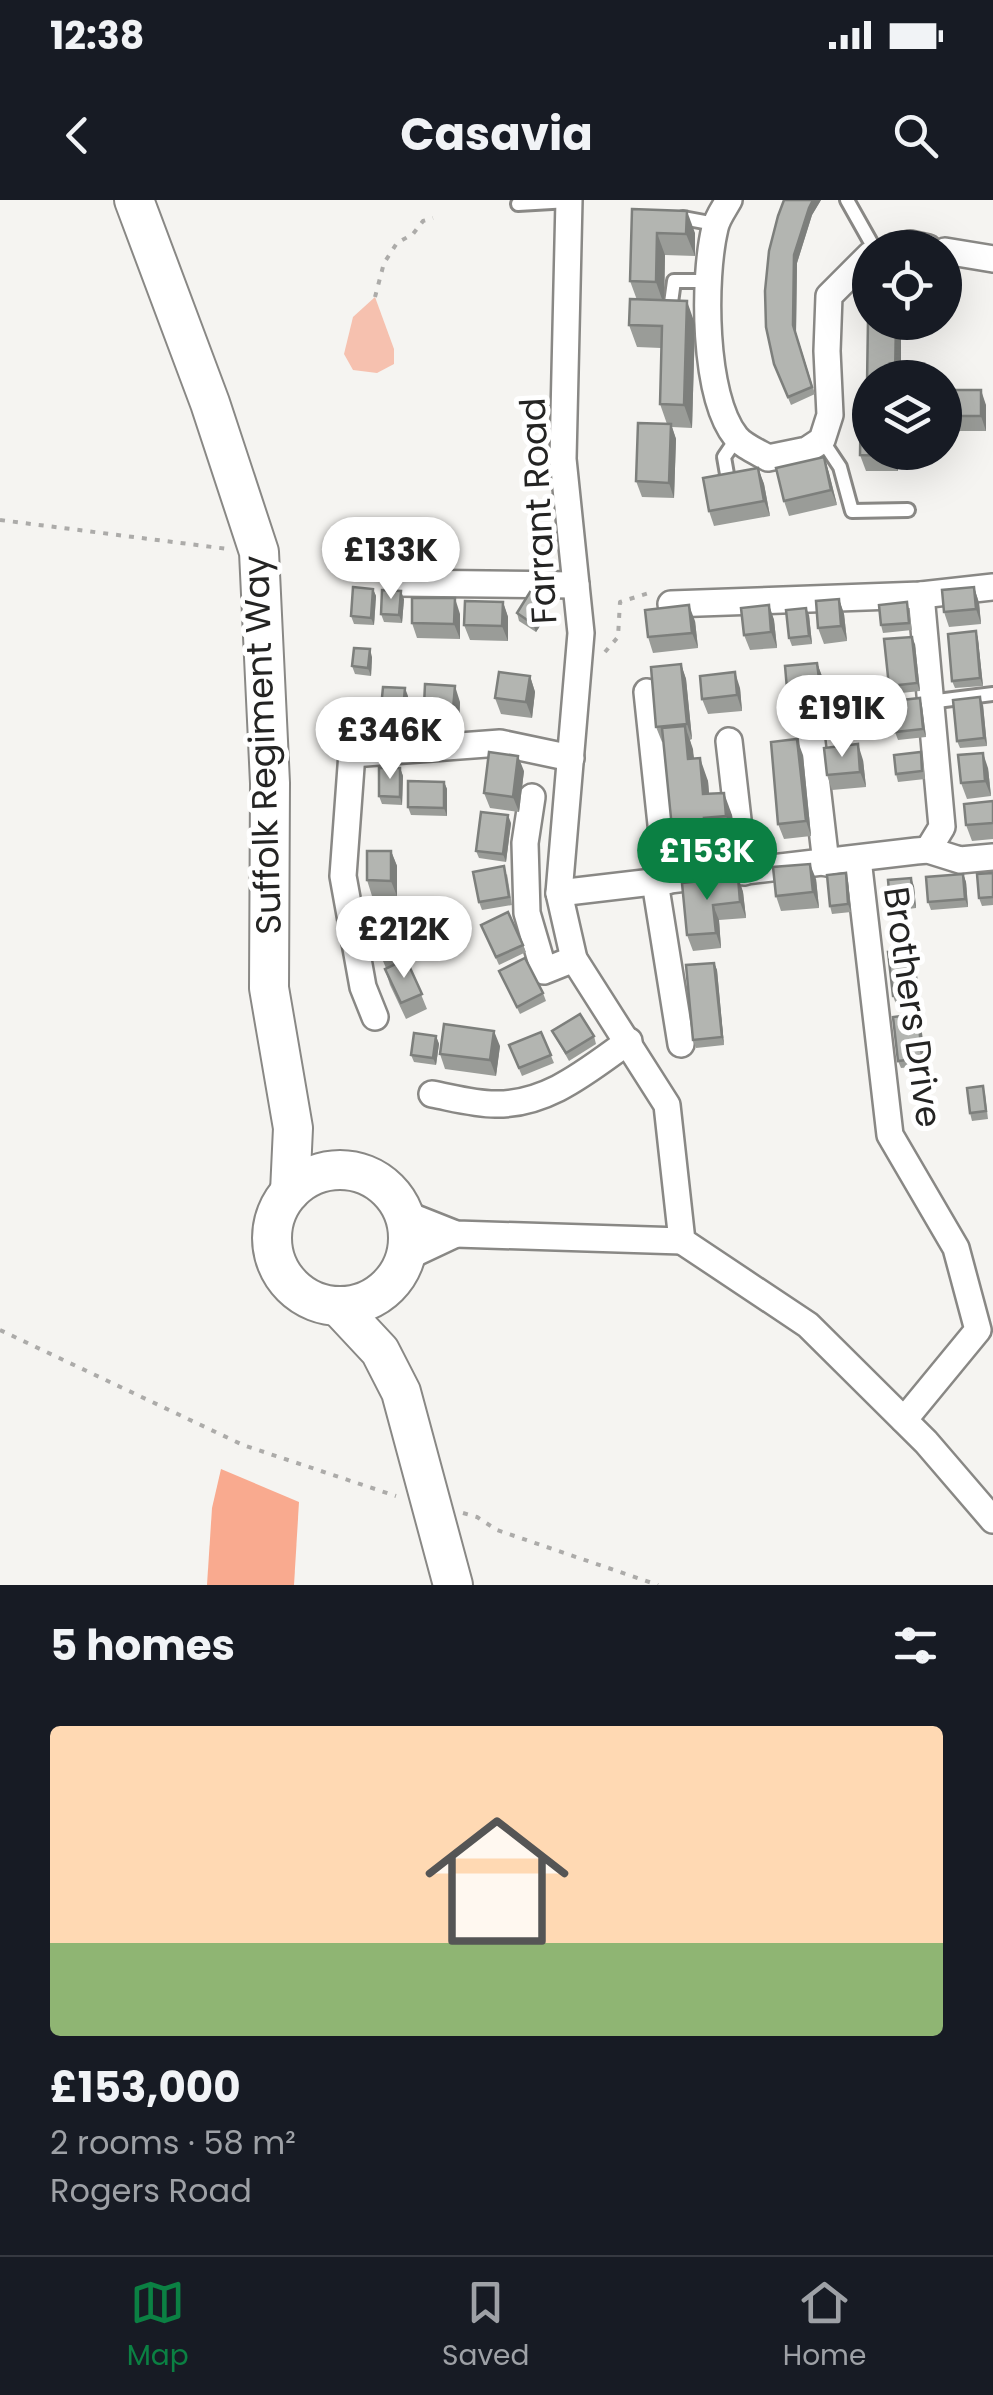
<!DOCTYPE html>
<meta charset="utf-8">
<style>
:root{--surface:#171b24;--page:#242831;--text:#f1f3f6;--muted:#9ea1a6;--line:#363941;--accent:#0b8043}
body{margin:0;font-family:Poppins,sans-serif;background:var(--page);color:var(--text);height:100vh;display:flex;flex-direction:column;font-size:38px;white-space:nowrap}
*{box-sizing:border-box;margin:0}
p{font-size:32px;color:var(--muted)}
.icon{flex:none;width:55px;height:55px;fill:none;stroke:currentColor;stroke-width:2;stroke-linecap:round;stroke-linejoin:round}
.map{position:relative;height:1385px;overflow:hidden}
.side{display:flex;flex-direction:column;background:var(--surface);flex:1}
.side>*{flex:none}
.fabs{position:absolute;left:852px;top:30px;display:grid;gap:20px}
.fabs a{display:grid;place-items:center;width:110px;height:110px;border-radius:50%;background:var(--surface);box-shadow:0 10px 40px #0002;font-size:50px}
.price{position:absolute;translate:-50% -85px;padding:0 22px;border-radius:35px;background:#fff;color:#222;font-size:32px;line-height:65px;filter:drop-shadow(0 2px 5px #0008)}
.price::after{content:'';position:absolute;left:50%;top:60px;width:30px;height:22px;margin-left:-15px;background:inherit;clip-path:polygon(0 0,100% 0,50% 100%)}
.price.on{background:var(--accent);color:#fff}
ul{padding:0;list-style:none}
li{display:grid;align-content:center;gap:20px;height:530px;padding:0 50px}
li+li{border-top:2px solid var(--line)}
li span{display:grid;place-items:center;height:310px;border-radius:10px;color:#555}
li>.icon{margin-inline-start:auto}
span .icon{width:180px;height:180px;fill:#fffc;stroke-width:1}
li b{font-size:42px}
h2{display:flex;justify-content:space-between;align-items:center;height:120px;padding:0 50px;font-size:42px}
.status{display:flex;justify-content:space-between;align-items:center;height:70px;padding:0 50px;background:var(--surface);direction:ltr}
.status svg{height:28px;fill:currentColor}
header{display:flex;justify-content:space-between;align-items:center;height:130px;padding:0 50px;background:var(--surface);font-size:45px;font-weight:700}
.menu{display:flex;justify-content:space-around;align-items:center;height:140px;border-top:2px solid var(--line);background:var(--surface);font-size:28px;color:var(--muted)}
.menu a{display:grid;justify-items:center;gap:5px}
.menu .on{color:var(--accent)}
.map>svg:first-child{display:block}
.green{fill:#f6c1af}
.forest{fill:#f9aa8f}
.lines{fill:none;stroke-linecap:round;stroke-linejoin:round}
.service-casing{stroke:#898885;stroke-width:18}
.minor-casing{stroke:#898885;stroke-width:30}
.primary-casing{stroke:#898885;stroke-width:42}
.path{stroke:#acaba9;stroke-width:4;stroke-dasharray:5 8;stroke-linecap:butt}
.service{stroke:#fff;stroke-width:12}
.minor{stroke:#fff;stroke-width:25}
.primary{stroke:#fff;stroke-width:38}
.wall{fill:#9a9c98}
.shaded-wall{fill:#7d7f7c}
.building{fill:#b3b5b1;stroke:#7d7f7c;stroke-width:2.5}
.labels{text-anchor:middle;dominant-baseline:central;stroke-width:10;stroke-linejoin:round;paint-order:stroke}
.street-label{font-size:35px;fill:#242423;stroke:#fff}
</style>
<div class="status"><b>12:38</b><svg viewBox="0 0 49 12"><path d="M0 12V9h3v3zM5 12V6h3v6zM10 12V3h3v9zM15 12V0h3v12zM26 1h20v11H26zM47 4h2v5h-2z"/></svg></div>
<header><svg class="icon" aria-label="back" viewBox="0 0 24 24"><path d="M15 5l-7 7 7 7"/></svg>Casavia<svg class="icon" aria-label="search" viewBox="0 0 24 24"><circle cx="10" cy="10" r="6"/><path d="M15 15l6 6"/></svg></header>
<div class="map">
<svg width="993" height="1385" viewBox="0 0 993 1385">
<rect width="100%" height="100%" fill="#f5f4f1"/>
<path class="green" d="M375 97 394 149V164L377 173 353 170 344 154 353 117Z"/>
<path class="forest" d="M221 1269 299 1302 294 1385H207L212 1308Z"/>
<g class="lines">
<defs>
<g id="service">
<path d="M847 0 874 48"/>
<path d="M518 4 569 1"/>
<path d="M683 18 715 24"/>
<path d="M670 110 674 81H708"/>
<path d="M822 240 840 267 852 311 908 310"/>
<path d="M728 280 724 257 737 238"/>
<path d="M929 502 993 494"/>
</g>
<g id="minor">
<path d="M569 0 563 259 581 433 559 693 574 759 667 905 682 1041 808 1125 926 1242 993 1320"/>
<path d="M729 0C724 9 717 18 715 28 703 78 703 196 736 237 743 246 758 252 768 258L807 250 822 240 830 215 827 151 829 96 870 55"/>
<path d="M891 48 910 44 928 48"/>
<path d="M945 51 993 59"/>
<path d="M398 383 576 385"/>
<path d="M921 395 942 627 928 650"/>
<path d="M671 404 921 395 993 387"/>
<path d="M647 492 667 681"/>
<path d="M355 512 343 676 363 787 375 817"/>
<path d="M811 534 826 663"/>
<path d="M729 541 744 672"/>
<path d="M352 554 500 543 571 558"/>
<path d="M532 597 525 643 527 713 544 771 574 759"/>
<path d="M858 659 890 935 956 1048 978 1130 904 1220"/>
<path d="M655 682 681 844"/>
<path d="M559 693 916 651 928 650 960 660 993 657"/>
<path d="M432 894C453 898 475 904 495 904 548 905 588 870 629 841"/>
<path d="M403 1013 456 1034 682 1041"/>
<path d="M405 1058 456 1034"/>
</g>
<g id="primary">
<path d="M134 0 210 203 259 352 270 583 269 788 293 928 290 992"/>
<circle cx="340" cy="1038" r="68"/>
<path d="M338 1106 380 1151 401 1192 453 1385"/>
</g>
</defs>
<use href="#service" class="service-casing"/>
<use href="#minor" class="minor-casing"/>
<use href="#primary" class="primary-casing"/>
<g class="path">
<path d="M375 97 384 63 397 43 413 34 423 21 433 18"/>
<path d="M0 320 228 349"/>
<path d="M605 452 618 437 620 402 649 393"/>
<path d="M0 1130 243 1245 396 1296"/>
<path d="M463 1313 477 1317 497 1330 658 1385"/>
</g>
<use href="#service" class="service"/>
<use href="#minor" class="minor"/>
<use href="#primary" class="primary"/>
</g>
<g class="wall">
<path d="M784 0H821L812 15 797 63 796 133 815 194 791 205 774 164Z"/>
<path d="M632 9 695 33V56L665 55 664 100 695 124 692 228 672 227 676 239 674 298 642 297 636 281 667 224 660 204 661 148 637 147 629 125 637 100 630 81Z"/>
<path d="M945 190 986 205V231H946Z"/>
<path d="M898 252V271H866L860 255Z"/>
<path d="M824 257 829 273 837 305 789 316 784 301Z"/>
<path d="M758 268 764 284 770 316 714 326 709 311Z"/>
<path d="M974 387 979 403 981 424 949 427 944 412Z"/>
<path d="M373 389 376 396 374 425 354 424 351 416Z"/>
<path d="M404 399 402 423 384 422 381 414Z"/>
<path d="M839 399 844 414 847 441 824 444 818 428Z"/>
<path d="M503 402 508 417V441L470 440 464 425Z"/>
<path d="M907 402 909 410 912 430 883 433 881 425Z"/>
<path d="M769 405 774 420 777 448 750 450 744 435Z"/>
<path d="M550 411 536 432 519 421 517 413Z"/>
<path d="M460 414V439L417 438 412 423Z"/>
<path d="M809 415 812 444 792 446 789 438Z"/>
<path d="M695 421 698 448 653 453 648 437Z"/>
<path d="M976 431 978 439 983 486 955 488 952 481Z"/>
<path d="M915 444 920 491 892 494 889 486Z"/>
<path d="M372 457 371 476 355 474 352 466Z"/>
<path d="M817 463 823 479 825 501 793 504 787 489Z"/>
<path d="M681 464 686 479 692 539 690 540 694 558 708 581 709 594 732 615 735 638 713 641V648L680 651 672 628 664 542H662L656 527Z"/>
<path d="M530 476 535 492 532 518 501 514 495 498Z"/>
<path d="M740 488 742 511 708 514 702 499Z"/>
<path d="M408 496 406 518 384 516 381 508Z"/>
<path d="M920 498 922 506 926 537 898 540 895 532Z"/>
<path d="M460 502 459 524 429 522 424 506Z"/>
<path d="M983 505 987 546 960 548 957 541Z"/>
<path d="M803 555 811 636 784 639 778 624Z"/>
<path d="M863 560 866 587 832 590 827 575Z"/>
<path d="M923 560 925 579 898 582 896 574Z"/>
<path d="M400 568 403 576 402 605 382 604 379 596Z"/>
<path d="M988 568 991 596 967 599 961 583Z"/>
<path d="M524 571 519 612 490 608 484 593Z"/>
<path d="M444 582 447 589V616L411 615 408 607Z"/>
<path d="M993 601V639L972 641 966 625Z"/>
<path d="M511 623 506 662 479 658 476 651Z"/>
<path d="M391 651 397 666V696H372L367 680Z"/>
<path d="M993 673V705L982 706 979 698Z"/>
<path d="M507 674 512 705 482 710 479 702Z"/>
<path d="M963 674 966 682 968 707 931 710 928 702Z"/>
<path d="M738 677 743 692 746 718 719 720 721 748 693 751 687 735Z"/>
<path d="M816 679 819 708 781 711 776 696Z"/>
<path d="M848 681 851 712 832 714 830 706Z"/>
<path d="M914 686 916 708 893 711 890 703Z"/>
<path d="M367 724 406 749 411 764 409 765 427 809 406 819 390 785 385 769 386 768Z"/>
<path d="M484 732 523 745 526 752 499 765Z"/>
<path d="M913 750 915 758 920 801 896 804 893 796Z"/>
<path d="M714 763 717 770 724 845 696 848 693 840Z"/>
<path d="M499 771 543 793 546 801 520 814Z"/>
<path d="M918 814 921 822 925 866 901 868 898 861Z"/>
<path d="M552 831 594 836 596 844 569 861Z"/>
<path d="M541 832 554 863 522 876 509 845Z"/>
<path d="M436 836 439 844 436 865 414 862 411 855Z"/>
<path d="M500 846 496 876 445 869 440 854Z"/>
<path d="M983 886 985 894 988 919 972 921 970 913Z"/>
</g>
<g class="shaded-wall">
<path d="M813 0H821L812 15 797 63 796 133 815 194 793 125 794 55 809 8Z"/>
<path d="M687 11 695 33V56L686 34Z"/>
<path d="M657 33 665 55 664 105 656 82Z"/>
<path d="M687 101 695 124 692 228 684 205Z"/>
<path d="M896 122 901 136V178H895Z"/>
<path d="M981 190 986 205V231L981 216Z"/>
<path d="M671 224 676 239 674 298 669 283Z"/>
<path d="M892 252H898V271L892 256Z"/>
<path d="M824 257 829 273 837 305 831 290Z"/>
<path d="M758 268 764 284 770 316 764 301Z"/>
<path d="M974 387 979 403 981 424 976 409Z"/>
<path d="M373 389 376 396 374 425 371 418Z"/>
<path d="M401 391 404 399 402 423 399 415Z"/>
<path d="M455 398 460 414V439L454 424Z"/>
<path d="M839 399 844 414 847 441 841 426Z"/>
<path d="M503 402 508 417V441L502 426Z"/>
<path d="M547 403 550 411 536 432 533 424Z"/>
<path d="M689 405 695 421 698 448 692 433Z"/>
<path d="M769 405 774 420 777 448 771 432Z"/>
<path d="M806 408 809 415 812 444 809 436Z"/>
<path d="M976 431 978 439 983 486 980 478Z"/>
<path d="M912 437 915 444 920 491 917 483Z"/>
<path d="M370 449 372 457 371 476 368 468Z"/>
<path d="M817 463 823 479 825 501 820 486Z"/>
<path d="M681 464 686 479 692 539 687 524Z"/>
<path d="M735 472 740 488 742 511 737 495Z"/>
<path d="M530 476 535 492 532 518 526 502Z"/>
<path d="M455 486 460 502 459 524 453 509Z"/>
<path d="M405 488 408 496 406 518 403 510Z"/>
<path d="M980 497 983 505 987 546 984 538Z"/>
<path d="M920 498 922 506 926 537 923 529Z"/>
<path d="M685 526 693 549 696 582 688 559Z"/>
<path d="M797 539 803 555 811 636 806 621Z"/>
<path d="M858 544 863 560 866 587 860 572Z"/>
<path d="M983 553 988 568 991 596 985 581Z"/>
<path d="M518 556 524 571 519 612 513 597Z"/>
<path d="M700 558 708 581 711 617 703 594Z"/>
<path d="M400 568 403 576 402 605 400 597Z"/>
<path d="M444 582 447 589V616L444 608Z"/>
<path d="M724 593 732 615 735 638 726 616Z"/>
<path d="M508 615 511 623 506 662 503 654Z"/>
<path d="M704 618 713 641V648L705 625Z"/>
<path d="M391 651 397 666V696L391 681Z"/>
<path d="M810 664 816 679 819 708 813 692Z"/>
<path d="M846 673 848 681 851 712 848 704Z"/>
<path d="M963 674 966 682 968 707 965 699Z"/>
<path d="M738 677 743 692 746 718 740 702Z"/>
<path d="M911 678 914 686 916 708 913 701Z"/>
<path d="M713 705 719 720 721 748 716 733Z"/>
<path d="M913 750 915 758 920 801 917 794Z"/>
<path d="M714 763 717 770 724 845 722 837Z"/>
<path d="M918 814 921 822 925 866 922 858Z"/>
<path d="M494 831 500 846 496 876 490 860Z"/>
<path d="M436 836 439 844 436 865 433 858Z"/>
</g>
<g class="building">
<path d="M784 0H813L809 8 794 55 793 125 812 187 788 197 774 164 766 127 765 91 769 51 778 16Z"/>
<path d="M632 9 687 11 686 34 657 33 656 82 630 81Z"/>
<path d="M630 99 687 101 684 205 660 204 662 126 629 125Z"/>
<path d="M868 120H870V122H896L895 178H870V185L867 184Z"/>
<rect x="945" y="190" width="36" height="26"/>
<path d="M861 195H870V252H892V256L860 255Z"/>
<path d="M638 223 671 224 669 283 636 281Z"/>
<path d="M824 257 831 290 784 301 776 268Z"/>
<path d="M758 268 764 301 709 311 703 278Z"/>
<path d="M353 387 373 389 371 418 351 416Z"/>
<path d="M974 387 976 409 944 412 942 390Z"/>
<path d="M382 390 401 391 399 415 381 414Z"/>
<path d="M530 392 547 403 533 424 517 413Z"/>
<path d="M412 398H455L454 424 412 423Z"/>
<path d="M839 399 841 426 818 428 816 401Z"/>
<path d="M465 401 503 402 502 426 464 425Z"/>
<path d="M907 402 909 423 881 425 879 405Z"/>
<path d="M689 405 692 433 648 437 645 410Z"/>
<path d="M769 405 771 432 744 435 741 408Z"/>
<path d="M806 408 809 436 789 438 786 410Z"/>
<path d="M976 431 980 478 952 481 948 434Z"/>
<path d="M912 437 917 483 889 486 884 439Z"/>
<path d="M354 448 370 449 368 468 352 466Z"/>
<path d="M817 463 820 486 787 489 785 466Z"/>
<path d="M681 464 687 524 656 527 651 467Z"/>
<path d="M499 472 530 476 526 502 495 498Z"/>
<path d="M735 472 737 495 702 499 700 476Z"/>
<path d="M425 484 455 486 453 509 424 506Z"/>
<path d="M383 487 405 488 403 510 381 508Z"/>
<path d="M980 497 984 538 957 541 953 500Z"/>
<path d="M920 498 923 529 895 532 892 501Z"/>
<path d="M685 526 688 559 700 558 703 594 724 593 726 616 704 618 705 625 672 628 662 528Z"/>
<path d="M797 539 806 621 778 624 771 542Z"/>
<path d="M858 544 860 572 827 575 824 548Z"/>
<path d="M489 552 518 556 513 597 484 593Z"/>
<path d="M921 552 922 571 896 574 894 555Z"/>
<path d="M983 553 985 581 961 583 958 555Z"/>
<path d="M379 568H400V597L379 596Z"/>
<path d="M408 581 444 582V608L408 607Z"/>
<path d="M993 601V623L966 625 964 604Z"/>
<path d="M481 612 508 615 503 654 476 651Z"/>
<path d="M367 651H391V681L367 680Z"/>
<path d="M810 664 813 692 776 696 773 667Z"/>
<path d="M504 666 509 697 479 702 473 672Z"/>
<path d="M846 673 848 704 830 706 827 675Z"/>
<path d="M993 673V697L979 698 977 674Z"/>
<path d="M963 674 965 699 928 702 926 677Z"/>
<path d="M738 677 740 702 713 705 716 733 687 735 682 683Z"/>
<path d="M911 678 913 701 890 703 888 680Z"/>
<path d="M508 712 523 745 496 757 481 725Z"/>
<path d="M390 714 406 749 383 759 367 724Z"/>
<path d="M913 750 917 794 893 796 888 752Z"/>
<path d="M525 758 543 793 517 807 499 771Z"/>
<path d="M406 759 422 794 401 803 385 769Z"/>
<path d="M714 763 722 837 693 840 686 765Z"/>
<path d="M580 814 594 836 566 853 552 831Z"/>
<path d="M918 814 922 858 898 861 893 817Z"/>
<path d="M444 824 494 831 490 860 440 854Z"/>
<path d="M541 832 551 855 519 868 509 845Z"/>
<path d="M414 833 436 836 433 858 411 855Z"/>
<path d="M983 886 986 911 970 913 967 888Z"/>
</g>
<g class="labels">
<g class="street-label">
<text transform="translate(538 311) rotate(-93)">Farrant Road</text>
<text transform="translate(262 545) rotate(-92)">Suffolk Regiment Way</text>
<text transform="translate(913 807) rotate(82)">Brothers Drive</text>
</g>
</g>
</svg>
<div class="fabs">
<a><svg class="icon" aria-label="locate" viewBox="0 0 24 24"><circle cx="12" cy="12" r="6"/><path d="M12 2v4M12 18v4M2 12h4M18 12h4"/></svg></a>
<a><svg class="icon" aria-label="layers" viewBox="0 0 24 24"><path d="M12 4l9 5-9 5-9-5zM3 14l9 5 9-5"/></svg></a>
</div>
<b class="price" style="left:391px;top:402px">£133K</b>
<b class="price" style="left:842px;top:560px">£191K</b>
<b class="price" style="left:390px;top:582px">£346K</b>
<b class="price on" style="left:707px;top:703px">£153K</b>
<b class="price" style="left:404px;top:781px">£212K</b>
</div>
<section class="side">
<h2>5 homes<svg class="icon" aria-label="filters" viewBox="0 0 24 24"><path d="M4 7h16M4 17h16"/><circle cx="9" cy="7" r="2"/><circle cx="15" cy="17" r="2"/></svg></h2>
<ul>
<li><span style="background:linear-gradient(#ffd9b3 70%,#8fb573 0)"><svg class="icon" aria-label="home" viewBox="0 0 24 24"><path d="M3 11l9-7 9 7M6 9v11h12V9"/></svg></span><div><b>£153,000</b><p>2 rooms · 58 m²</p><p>Rogers Road</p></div></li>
</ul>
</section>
<nav class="menu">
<a class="on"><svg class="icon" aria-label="map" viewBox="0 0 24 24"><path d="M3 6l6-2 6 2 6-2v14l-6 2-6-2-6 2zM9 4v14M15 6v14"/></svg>Map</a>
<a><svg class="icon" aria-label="saved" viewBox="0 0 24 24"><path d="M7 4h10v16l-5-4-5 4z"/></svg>Saved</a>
<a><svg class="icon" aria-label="home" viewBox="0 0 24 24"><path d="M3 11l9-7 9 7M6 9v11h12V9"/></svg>Home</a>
</nav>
